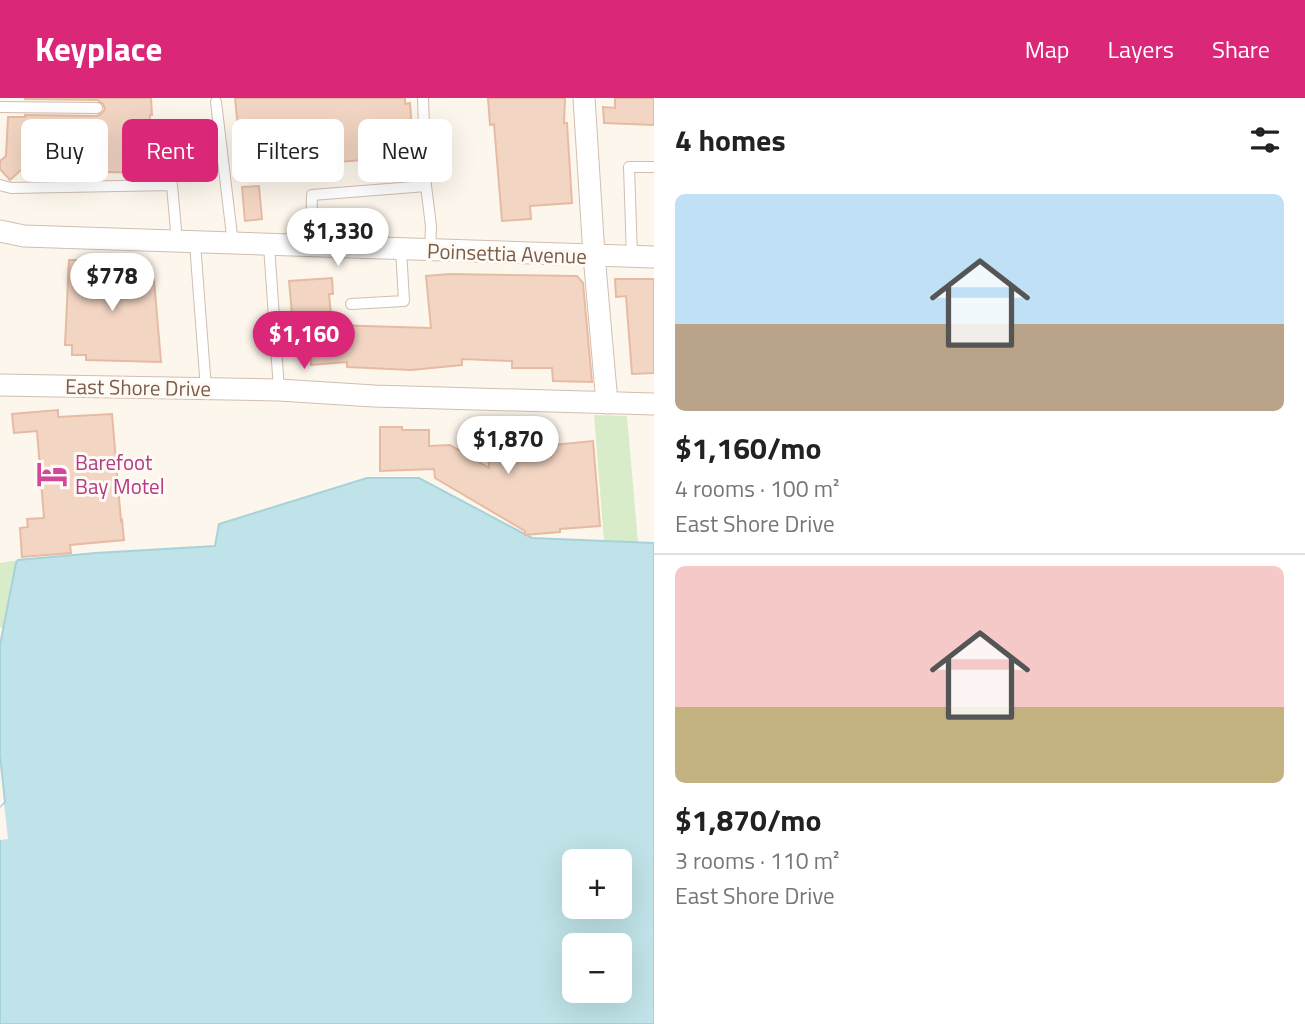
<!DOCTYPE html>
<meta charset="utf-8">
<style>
:root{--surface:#fff;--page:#f6f6f6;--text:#222;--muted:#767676;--line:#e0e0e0;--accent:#db2777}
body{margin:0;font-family:"Titillium Web",sans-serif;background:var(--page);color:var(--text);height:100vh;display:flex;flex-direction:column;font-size:26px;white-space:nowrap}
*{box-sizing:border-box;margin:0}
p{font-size:23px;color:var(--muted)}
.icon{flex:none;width:38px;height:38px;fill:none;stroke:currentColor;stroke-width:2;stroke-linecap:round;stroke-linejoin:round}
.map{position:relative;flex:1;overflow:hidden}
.panel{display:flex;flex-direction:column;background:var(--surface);width:651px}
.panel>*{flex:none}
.guide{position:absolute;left:21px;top:21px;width:527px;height:63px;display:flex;gap:14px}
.fabs{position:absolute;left:562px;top:751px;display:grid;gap:14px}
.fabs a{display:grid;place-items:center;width:70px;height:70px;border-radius:10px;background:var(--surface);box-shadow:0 7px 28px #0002;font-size:35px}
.price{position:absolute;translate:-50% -60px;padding:0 16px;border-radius:24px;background:#fff;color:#222;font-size:23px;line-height:46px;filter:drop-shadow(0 2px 4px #0008)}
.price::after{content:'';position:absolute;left:50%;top:42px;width:21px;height:16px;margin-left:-10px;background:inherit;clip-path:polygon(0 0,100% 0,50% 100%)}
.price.on{background:var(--accent);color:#fff}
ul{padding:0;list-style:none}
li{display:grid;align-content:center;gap:14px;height:371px;padding:0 21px}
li+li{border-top:2px solid var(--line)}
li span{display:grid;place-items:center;height:217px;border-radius:10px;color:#555}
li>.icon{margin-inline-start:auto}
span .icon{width:126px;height:126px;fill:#fffc;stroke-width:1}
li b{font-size:30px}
h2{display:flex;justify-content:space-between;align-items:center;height:84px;padding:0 21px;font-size:30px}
.chip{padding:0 24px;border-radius:10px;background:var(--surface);box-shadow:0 7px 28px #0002;font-size:24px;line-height:63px}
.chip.on{background:var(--accent);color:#fff}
header{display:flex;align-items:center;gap:42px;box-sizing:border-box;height:98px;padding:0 35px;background:var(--accent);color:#fff}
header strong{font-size:33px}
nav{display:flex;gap:38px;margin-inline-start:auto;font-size:24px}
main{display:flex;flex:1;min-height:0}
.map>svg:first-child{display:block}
.green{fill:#d8ecc9}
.water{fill:#bfe3e8;stroke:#a5d3da;stroke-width:2;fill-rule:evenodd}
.pier{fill:#fdf6ec}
.building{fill:#f3d5c3;stroke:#e6bba3;stroke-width:2}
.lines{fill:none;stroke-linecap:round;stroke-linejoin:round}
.service-casing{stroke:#d1beb0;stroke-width:12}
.minor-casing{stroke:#d1beb0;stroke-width:23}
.service{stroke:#fff;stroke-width:10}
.minor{stroke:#fff;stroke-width:21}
.labels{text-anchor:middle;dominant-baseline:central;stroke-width:6;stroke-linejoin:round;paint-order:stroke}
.street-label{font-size:21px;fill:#7a5c4d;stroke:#fffaf3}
.hotel-label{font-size:21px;fill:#b23c85;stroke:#fffaf3;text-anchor:start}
</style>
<header>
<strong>Keyplace</strong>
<nav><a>Map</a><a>Layers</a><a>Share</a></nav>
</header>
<main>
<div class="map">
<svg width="654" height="926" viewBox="0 0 654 926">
<rect width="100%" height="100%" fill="#fdf6ec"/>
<g class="green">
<path d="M594 317 627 318 638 444 604 443Z"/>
<path d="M18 462 16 465 3 531 0 529V465Z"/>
</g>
<path class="water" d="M367 380H419L532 440 654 445V926H0V710L5 704 0 657V547L16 465 18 462 96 455 215 448 219 426ZM574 763H620V808H574ZM574 847H620V892H574Z"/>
<path class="pier" d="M4 706 8 741 0 742V710Z"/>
<g class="building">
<path d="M25 0H151L152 17H150L148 75 21 72 10 82 0 71V63L6 58 8 19H25V17L97 18 101 16 105 11 103 6 97 2 25 1Z"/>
<path d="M235 0H405V6L410 5 414 61 363 65 362 62 327 65 324 24 261 27 262 39 239 41Z"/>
<path d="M488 0H565L564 25H567L572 105 530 108 531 121 502 123 494 26 490 27Z"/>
<path d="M615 0H654V27L604 25 603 9 615 10Z"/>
<path d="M259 88 262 121 245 123 242 89Z"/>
<path d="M69 162H90V168H147L148 182H154L161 264 86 262V257H72V247H65Z"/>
<path d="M450 176 577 178 583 185 592 284 553 283 552 270H512V263L462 261V267L411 272 347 269V264L311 267 309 248 295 249 289 183 332 180 333 196H329L332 227 431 230 426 178Z"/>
<path d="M615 181H654V275L632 276 626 198 616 199Z"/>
<path d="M58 312V319L112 316 121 423 122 422 124 442 70 447 71 455 22 459 20 430 28 429 27 421 44 420 37 333 14 335 12 316Z"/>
<path d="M509 324 510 344 552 340 553 347 593 343 600 428 560 431V434L525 437V433L435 380 434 371 380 373V329H402V332H429V348L450 347 489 370 486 325Z"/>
</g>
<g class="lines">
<defs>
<g id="service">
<path d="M423 0 426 88"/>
<path d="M216 4 233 146"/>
<path d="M0 9 97 10"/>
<path d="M0 87 11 90 172 87 177 144"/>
<path d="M195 145 206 291"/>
<path d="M269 147 279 292"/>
<path d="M311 148 312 97 426 88 431 128 430 152"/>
<path d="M632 159 629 69H654"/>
<path d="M351 206 404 203 401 151"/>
</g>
<g id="minor">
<path d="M584 0 594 157 607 305"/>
<path d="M0 133 24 138 654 159"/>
<path d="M0 287 279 292 374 298 654 306"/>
</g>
</defs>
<use href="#service" class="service-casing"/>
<use href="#minor" class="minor-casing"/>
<use href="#service" class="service"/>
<use href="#minor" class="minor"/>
</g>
<defs>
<symbol id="hotel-bare" viewBox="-9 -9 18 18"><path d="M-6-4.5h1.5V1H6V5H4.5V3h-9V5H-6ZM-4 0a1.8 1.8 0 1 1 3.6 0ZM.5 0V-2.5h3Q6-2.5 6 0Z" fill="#d1479c" stroke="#fffaf3" stroke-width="2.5" paint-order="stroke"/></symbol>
</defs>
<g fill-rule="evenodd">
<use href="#hotel-bare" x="30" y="354" width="44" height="44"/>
</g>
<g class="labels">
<g class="street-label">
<text transform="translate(507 155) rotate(2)">Poinsettia Avenue</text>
<text transform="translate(138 289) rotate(1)">East Shore Drive</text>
</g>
<g class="hotel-label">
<text x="75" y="364">Barefoot<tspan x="75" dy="24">Bay Motel</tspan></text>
</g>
</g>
</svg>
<div class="fabs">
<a>+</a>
<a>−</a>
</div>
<b class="price" style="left:338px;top:170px">$1,330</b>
<b class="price" style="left:112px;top:215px">$778</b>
<b class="price on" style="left:304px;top:273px">$1,160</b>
<b class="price" style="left:508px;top:378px">$1,870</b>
<div class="guide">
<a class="chip">Buy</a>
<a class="chip on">Rent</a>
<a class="chip">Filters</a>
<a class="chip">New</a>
</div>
</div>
<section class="panel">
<h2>4 homes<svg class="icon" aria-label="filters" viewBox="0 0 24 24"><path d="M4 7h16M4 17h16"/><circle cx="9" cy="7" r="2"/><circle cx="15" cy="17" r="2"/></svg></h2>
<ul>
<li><span style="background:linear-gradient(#bfe0f5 60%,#b9a48a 0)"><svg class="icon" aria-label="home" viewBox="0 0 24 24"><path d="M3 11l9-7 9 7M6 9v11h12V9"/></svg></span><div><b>$1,160/mo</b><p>4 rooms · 100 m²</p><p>East Shore Drive</p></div></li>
<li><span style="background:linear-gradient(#f6c9c9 65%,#c2b280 0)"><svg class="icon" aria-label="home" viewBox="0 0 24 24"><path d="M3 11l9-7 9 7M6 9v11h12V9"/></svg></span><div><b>$1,870/mo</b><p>3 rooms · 110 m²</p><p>East Shore Drive</p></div></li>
</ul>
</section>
</main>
